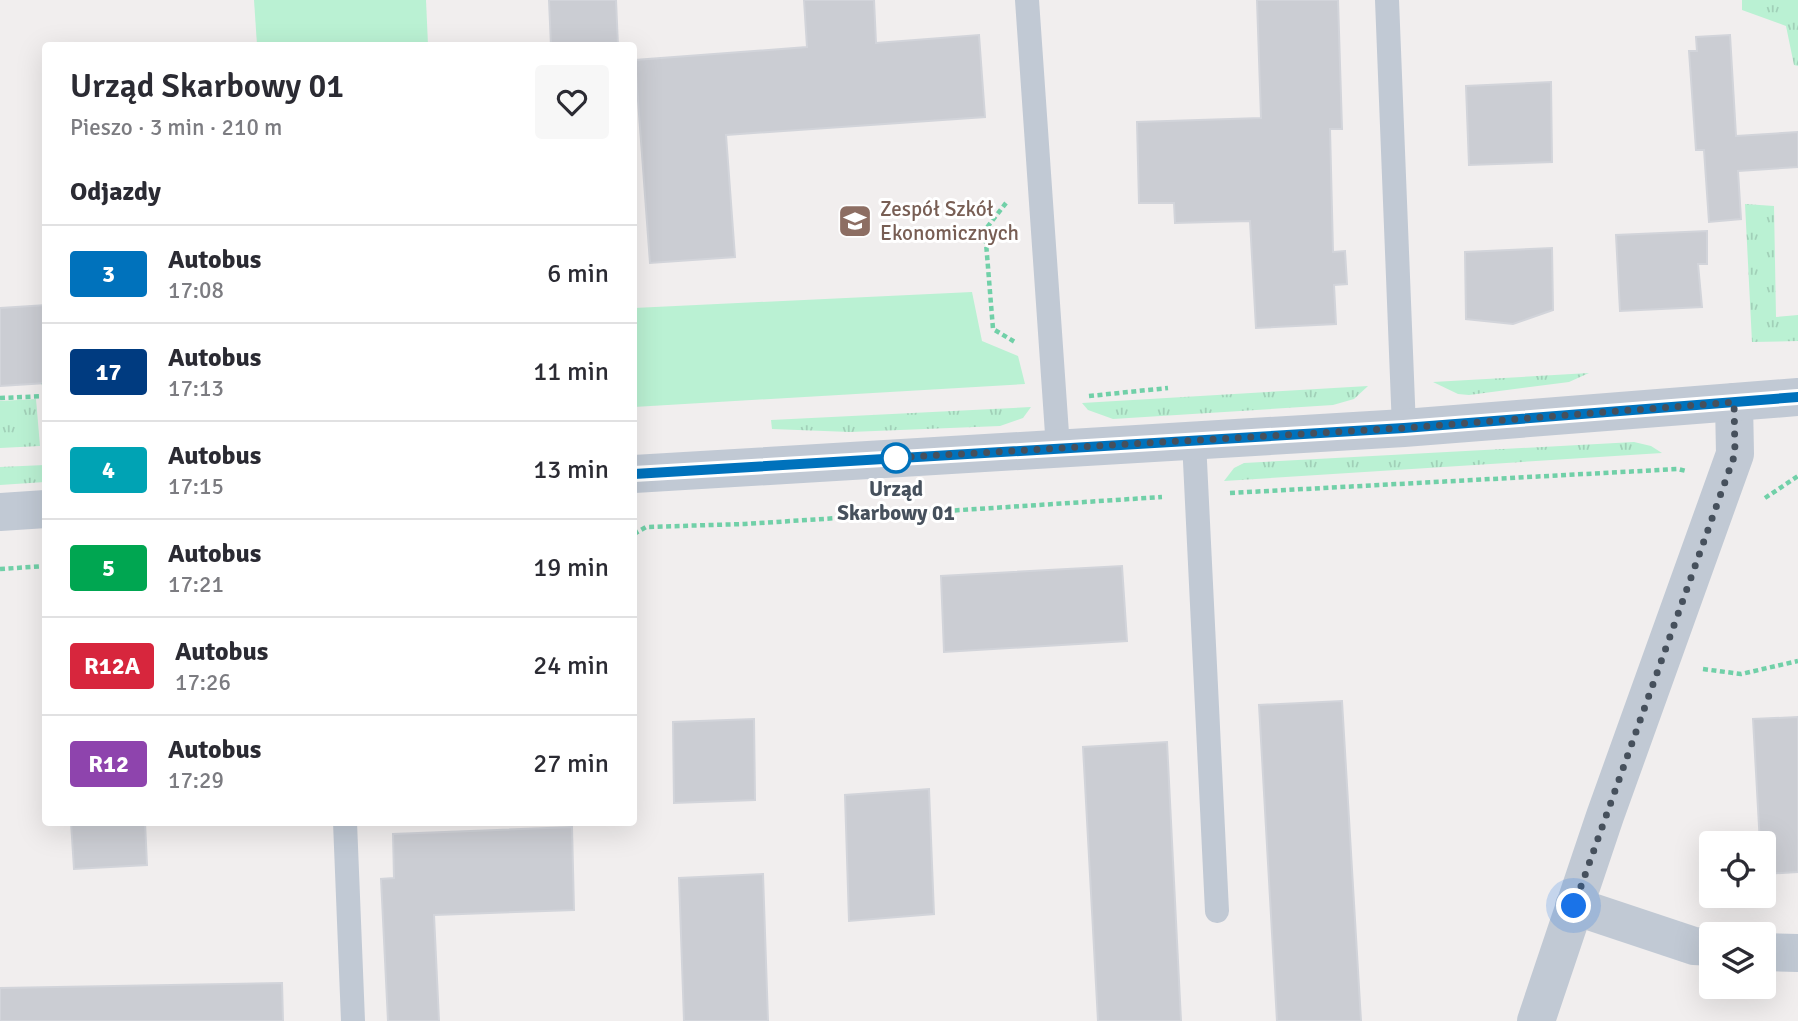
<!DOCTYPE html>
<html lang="pl">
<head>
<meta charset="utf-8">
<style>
  body { margin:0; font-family:Signika,sans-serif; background:#f7f7f7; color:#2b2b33; height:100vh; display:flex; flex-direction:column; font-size:26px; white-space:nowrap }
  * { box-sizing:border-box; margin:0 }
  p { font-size:23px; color:#7c7c81 }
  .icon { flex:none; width:38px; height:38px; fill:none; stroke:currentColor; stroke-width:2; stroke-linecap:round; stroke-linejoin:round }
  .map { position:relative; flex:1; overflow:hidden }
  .panel { position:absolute; left:42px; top:42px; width:595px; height:784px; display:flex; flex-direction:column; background:#fff; border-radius:7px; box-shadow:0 7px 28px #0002 }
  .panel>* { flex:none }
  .badge { padding:0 14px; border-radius:5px; font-size:24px; line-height:46px }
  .fabs { position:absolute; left:1699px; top:831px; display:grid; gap:14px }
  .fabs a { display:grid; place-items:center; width:77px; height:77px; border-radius:7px; background:#fff; box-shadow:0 7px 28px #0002; font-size:35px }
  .you { position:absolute; width:35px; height:35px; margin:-18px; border:5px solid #fff; border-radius:50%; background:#1a73e8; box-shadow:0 0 0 10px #1a73e833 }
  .map>.badge { position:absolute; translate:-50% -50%; box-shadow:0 0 0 4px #fff }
  h2 { padding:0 28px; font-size:26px; line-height:63px }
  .round { display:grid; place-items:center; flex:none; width:74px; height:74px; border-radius:7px; background:#f7f7f7 }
  .head { display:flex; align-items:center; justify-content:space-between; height:119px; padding:0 28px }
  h1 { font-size:33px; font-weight:600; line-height:52px }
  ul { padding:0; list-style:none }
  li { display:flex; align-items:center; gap:21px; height:98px; padding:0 28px; border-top:2px solid #e1e1e2 }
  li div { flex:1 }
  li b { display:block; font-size:26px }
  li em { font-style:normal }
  li .badge { min-width:77px; font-weight:700; text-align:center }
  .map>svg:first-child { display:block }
  .grass { fill:url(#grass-tufts) }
  .park { fill:#baf1d3 }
  .building { fill:#cbcdd3; stroke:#d2d4da; stroke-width:2 }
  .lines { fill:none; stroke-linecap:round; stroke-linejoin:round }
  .path { stroke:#71d0a8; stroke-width:4.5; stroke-dasharray:5 3.5; stroke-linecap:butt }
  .service { stroke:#c1c9d4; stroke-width:24 }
  .minor { stroke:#c1c9d4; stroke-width:38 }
  .tertiary { stroke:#c1c9d4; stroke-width:38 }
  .line-casing { stroke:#fff; stroke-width:16 }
  .line { stroke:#0072bc; stroke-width:10 }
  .walk { stroke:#46505c; stroke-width:7; stroke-dasharray:0 12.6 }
  .stop-dot { fill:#fff; stroke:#0072bc; stroke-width:3.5 }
  .labels { text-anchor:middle; stroke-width:6; stroke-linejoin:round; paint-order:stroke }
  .education-label { font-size:21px; fill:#785e54; stroke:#fff; text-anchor:start }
  .stop-label { font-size:21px; font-weight:bold; fill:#46505c; stroke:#fff }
</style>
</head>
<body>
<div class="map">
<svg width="1798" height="1021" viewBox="0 0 1798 1021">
  <defs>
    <pattern id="grass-tufts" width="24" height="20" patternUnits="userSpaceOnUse" patternTransform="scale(1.75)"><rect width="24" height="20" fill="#baf1d3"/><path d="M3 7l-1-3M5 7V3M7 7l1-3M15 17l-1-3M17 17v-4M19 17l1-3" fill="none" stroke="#a1d0b8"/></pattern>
  </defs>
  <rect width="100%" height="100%" fill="#f1eeee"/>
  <!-- grass -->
  <g class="grass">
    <path d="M1742 0H1798V66L1794 65 1786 26 1742 10Z"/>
    <path d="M1745 204 1774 206 1776 317 1798 315V341L1752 342Z"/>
    <path d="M1589 373 1569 382 1469 395 1458 394 1433 382Z"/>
    <path d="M1368 386 1354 399 1333 405 1113 419 1088 410 1082 403Z"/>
    <path d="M36 399 40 446 0 448V401Z"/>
    <path d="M1031 407 1023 418 1000 426 850 432 772 429 771 420Z"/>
    <path d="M1634 442 1651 446 1662 453 1224 481 1234 468 1244 463Z"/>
    <path d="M45 465V482L0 485V467Z"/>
  </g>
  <!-- park -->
  <g class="park">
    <path d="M254 0H426L428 45H257Z"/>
    <path d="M972 292 982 341 1018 356 1025 384 634 407V308Z"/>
  </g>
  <!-- building -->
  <g class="building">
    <path d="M549 0H616L618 46H551Z"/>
    <path d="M804 0H874L876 43 979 35 985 117 726 135 735 257 650 263 635 60 807 47Z"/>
    <path d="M1257 0H1338L1342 129H1330L1333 252 1345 251 1347 284 1334 285 1336 324 1256 328 1250 221 1175 223 1174 203H1139L1137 122 1261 118Z"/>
    <path d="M1730 35 1736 136 1798 132V167L1738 171 1741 219 1709 222 1704 150H1696L1689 51H1697L1696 37Z"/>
    <path d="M1551 82 1552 162 1469 165 1466 86Z"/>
    <path d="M1707 231V264H1698L1702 307 1620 311 1616 235Z"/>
    <path d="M1552 248 1553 310 1513 324 1466 319 1465 252Z"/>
    <path d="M46 305V383L0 386V308Z"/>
    <path d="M1122 566 1127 641 944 652 941 576Z"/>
    <path d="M1342 701 1361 1021H1277L1259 705Z"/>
    <path d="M1798 717V872L1764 874V844H1760L1753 719Z"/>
    <path d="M754 719 755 800 674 803 673 722Z"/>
    <path d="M1167 742 1181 1021H1098L1083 747Z"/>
    <path d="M929 789 934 914 849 921 845 795Z"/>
    <path d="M71 822H145L147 865 74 869Z"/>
    <path d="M572 827 574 910 434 915 439 1021H388L381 879 394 878 393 834Z"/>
    <path d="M763 874 768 1021H684L679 878Z"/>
    <path d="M282 983 283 1021H0V988Z"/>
  </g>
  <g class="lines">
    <!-- path -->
    <g class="path">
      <path d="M1006 203 985 230 993 329 1015 342"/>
      <path d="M44 383 46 405"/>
      <path d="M1089 396 1168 388"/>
      <path d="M0 398 46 396"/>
      <path d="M1230 493 1678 469 1686 471"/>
      <path d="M1765 498 1798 476"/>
      <path d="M634 534 646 527 745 524 1162 497"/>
      <path d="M0 569 46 566"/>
      <path d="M1703 669 1741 674 1798 661"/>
    </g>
    <!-- service -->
    <g class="service">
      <path d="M1027 0 1058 448"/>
      <path d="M1387 0 1404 428"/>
      <path d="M1194 441 1217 911"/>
      <path d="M345 822 353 1021"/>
    </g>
    <!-- minor -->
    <g class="minor">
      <path d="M1574 906 1694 946 1712 947"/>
      <path d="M1764 952 1798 953"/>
      <path d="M1536 1021 1605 816 1735 454 1734 402"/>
    </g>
    <!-- tertiary -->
    <g class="tertiary">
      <path d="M634 474 1404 428 1798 397"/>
      <path d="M0 512 46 509"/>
    </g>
  </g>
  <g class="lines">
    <!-- line casing -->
    <g class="line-casing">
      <path id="line" d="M634 474 1404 428 1798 397"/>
    </g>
    <!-- line -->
    <use href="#line" class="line"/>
    <!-- walk -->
    <path class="walk" d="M896 458H891L1404 428 1734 402 1735 454 1574 906"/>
  </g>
  <!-- icons -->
  <defs>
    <g id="school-square" transform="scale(1.75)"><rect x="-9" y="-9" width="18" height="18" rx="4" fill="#8d6e63" stroke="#fff"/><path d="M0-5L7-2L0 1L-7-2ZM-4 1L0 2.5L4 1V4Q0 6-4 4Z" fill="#fff"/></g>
  </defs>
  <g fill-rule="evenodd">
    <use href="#school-square" x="855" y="221"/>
  </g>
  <!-- markers -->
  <circle class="stop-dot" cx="896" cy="458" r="14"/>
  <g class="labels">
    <!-- education labels -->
    <g class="education-label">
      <text x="880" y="216">Zespół Szkół<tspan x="880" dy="24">Ekonomicznych</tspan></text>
    </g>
    <!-- stop labels -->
    <g class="stop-label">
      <text x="896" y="496">Urząd<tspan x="896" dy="24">Skarbowy 01</tspan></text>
    </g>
  </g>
</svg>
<div class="fabs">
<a><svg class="icon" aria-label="locate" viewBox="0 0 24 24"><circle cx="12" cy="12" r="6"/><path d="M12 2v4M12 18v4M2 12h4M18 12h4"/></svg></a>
<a><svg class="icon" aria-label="layers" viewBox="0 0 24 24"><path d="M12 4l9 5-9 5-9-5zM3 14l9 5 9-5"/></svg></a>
</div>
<div class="you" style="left:1574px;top:906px"></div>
<section class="panel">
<div class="head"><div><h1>Urząd Skarbowy 01</h1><p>Pieszo · 3 min · 210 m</p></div><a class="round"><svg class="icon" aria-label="heart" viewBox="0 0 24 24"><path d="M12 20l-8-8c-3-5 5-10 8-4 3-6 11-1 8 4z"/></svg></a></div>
<h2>Odjazdy</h2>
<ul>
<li><span class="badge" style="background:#0072bc;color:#fff">3</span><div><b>Autobus</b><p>17:08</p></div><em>6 min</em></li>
<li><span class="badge" style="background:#003b80;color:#fff">17</span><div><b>Autobus</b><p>17:13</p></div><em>11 min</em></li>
<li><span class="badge" style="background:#00a3b4;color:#fff">4</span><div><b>Autobus</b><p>17:15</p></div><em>13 min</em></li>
<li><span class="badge" style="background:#00a651;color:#fff">5</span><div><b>Autobus</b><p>17:21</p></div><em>19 min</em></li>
<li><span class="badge" style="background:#d7263d;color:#fff">R12A</span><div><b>Autobus</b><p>17:26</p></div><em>24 min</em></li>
<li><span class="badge" style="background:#8e44ad;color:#fff">R12</span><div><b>Autobus</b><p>17:29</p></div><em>27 min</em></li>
</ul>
</section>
</div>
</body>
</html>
